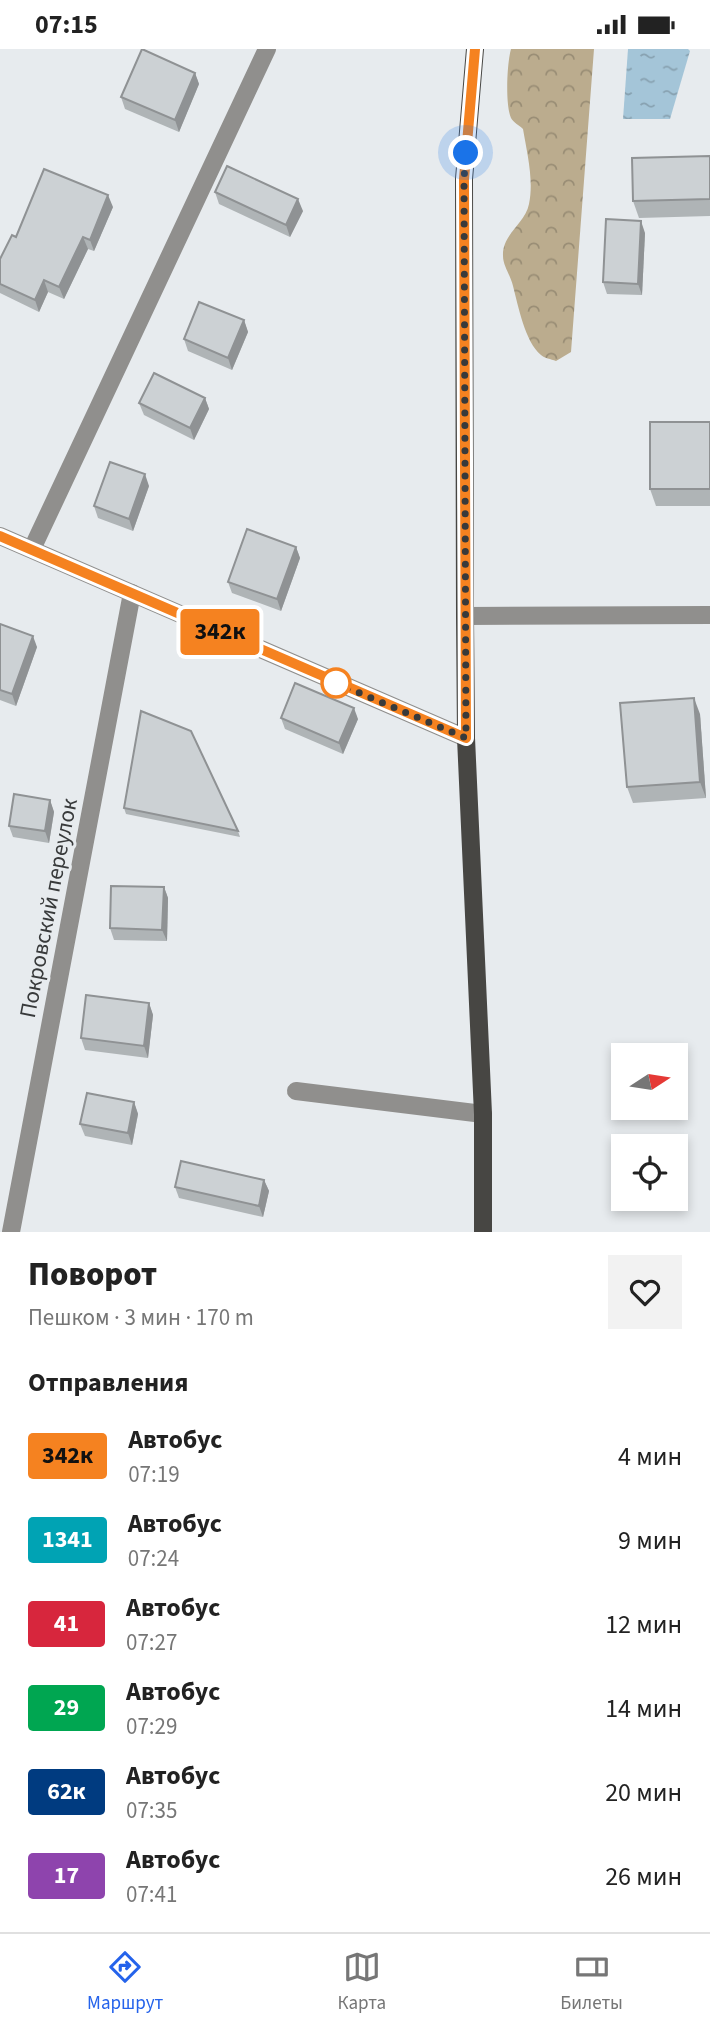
<!DOCTYPE html>
<html lang="ru">
<head>
<meta charset="utf-8">
<style>
  body { margin:0; font-family:"Source Sans 3",sans-serif; background:#f2f2f2; color:#222; height:100vh; display:flex; flex-direction:column; font-size:26px; white-space:nowrap }
  * { box-sizing:border-box; margin:0 }
  p { font-size:23px; color:#767676 }
  .icon { flex:none; width:38px; height:38px; fill:none; stroke:currentColor; stroke-width:2; stroke-linecap:round; stroke-linejoin:round }
  .map { position:relative; height:1183px; overflow:hidden }
  .details { display:flex; flex-direction:column; background:#fff; flex:1 }
  .details>* { flex:none }
  .badge { padding:0 14px; border-radius:5px; font-size:24px; line-height:46px }
  .needle { width:46px; rotate:78deg }
  .buttons { position:absolute; left:611px; top:994px; display:grid; gap:14px }
  .buttons a { display:grid; place-items:center; width:77px; height:77px; border-radius:0px; background:#fff; box-shadow:0 4px 10px #0003; font-size:35px }
  .you { position:absolute; width:35px; height:35px; margin:-18px; border:5px solid #fff; border-radius:50%; background:#1a73e8; box-shadow:0 0 0 10px #1a73e833 }
  .map>.badge { position:absolute; translate:-50% -50%; box-shadow:0 0 0 4px #fff }
  h2 { padding:0 28px; font-size:26px; line-height:63px }
  .round { display:grid; place-items:center; flex:none; width:74px; height:74px; border-radius:0px; background:#f2f2f2 }
  .headline { display:flex; align-items:center; justify-content:space-between; height:119px; padding:0 28px }
  h1 { font-size:33px; font-weight:800; line-height:52px }
  ul { padding:0; list-style:none }
  li { display:flex; align-items:center; gap:21px; height:84px; padding:0 28px }
  li div { flex:1 }
  li b { display:block; font-size:26px }
  li em { font-style:normal }
  li .badge { min-width:77px; font-weight:700; text-align:center }
  .status { display:flex; justify-content:space-between; align-items:center; height:49px; padding:0 35px; background:#fff; direction:ltr }
  .status svg { height:19px; fill:currentColor }
  .dock { display:flex; justify-content:space-around; align-items:center; height:98px; border-top:2px solid #e0e0e0; background:#fff; font-size:19px; color:#767676 }
  .dock a { display:grid; justify-items:center; gap:4px }
  .dock .current { color:#2563eb }
  .map>svg:first-child { display:block }
  .forest { fill:url(#forest-crowns) }
  .water { fill:url(#water-ripples) }
  .lines { fill:none; stroke-linecap:round; stroke-linejoin:round }
  .minor { stroke:#908f8d; stroke-width:18 }
  .major { stroke:#474643; stroke-width:18 }
  .wall { fill:#afb4b6 }
  .shaded-wall { fill:#8f9294 }
  .building { fill:#ccd1d4; stroke:#8f9294; stroke-width:2 }
  .line-casing { stroke:#fff; stroke-width:16 }
  .line { stroke:#f58220; stroke-width:10 }
  .walk { stroke:#383a3b; stroke-width:7; stroke-dasharray:0 12.6 }
  .stop-dot { fill:#fff; stroke:#f58220; stroke-width:3.5 }
  .labels { text-anchor:middle; stroke-width:6; stroke-linejoin:round; paint-order:stroke }
  .street-label { font-size:23px; fill:#383a3b; stroke:#e7ebee }
</style>
</head>
<body>
<div class="status"><b>07:15</b><svg viewBox="0 0 49 12"><path d="M0 12V9h3v3zM5 12V6h3v6zM10 12V3h3v9zM15 12V0h3v12zM26 1h20v11H26zM47 4h2v5h-2z"/></svg></div>
<div class="map">
<svg width="710" height="1183" viewBox="0 0 710 1183">
  <defs>
    <pattern id="forest-crowns" width="20" height="18" patternUnits="userSpaceOnUse" patternTransform="scale(1.75)"><rect width="20" height="18" fill="#bbac8e"/><path d="M2 6a3 3 0 1 1 6 0M12 15a3 3 0 1 1 6 0" fill="none" stroke="#998d75"/></pattern>
    <pattern id="water-ripples" width="26" height="14" patternUnits="userSpaceOnUse" patternTransform="scale(1.75)"><rect width="26" height="14" fill="#a4c5d8"/><path d="M2 4q2-2 4 0t4 0M15 11q2-2 4 0t4 0" fill="none" stroke="#87a1b0"/></pattern>
  </defs>
  <rect width="100%" height="100%" fill="#e7ebee"/>
  <!-- forest -->
  <path class="forest" d="M511 0H594L571 303 556 312C551 310 544 309 541 306 525 293 518 256 513 237 511 227 503 217 503 207 502 185 525 175 529 155 534 131 527 104 523 80 520 77 513 73 511 69 505 55 507 14 511 0Z"/>
  <!-- water -->
  <path class="water" d="M628 0H688L690 2 670 70H623Z"/>
  <g class="lines">
    <!-- minor -->
    <g class="minor">
      <path d="M0 487 466 689"/>
      <path d="M32 500 267 0"/>
      <path d="M465 567 710 566"/>
      <path d="M296 1042 483 1065"/>
      <path d="M11 1183 132 544"/>
    </g>
    <!-- major -->
    <path class="major" d="M475 0 464 130 465 567 466 689 483 1065V1183"/>
  </g>
  <!-- wall -->
  <g class="wall">
    <path d="M195 24 199 35 179 83 125 60 121 48Z"/>
    <path d="M710 107V167L639 169 633 152Z"/>
    <path d="M215 143 303 162 290 188 219 155Z"/>
    <path d="M113 158 94 202 88 200 64 250 48 243 39 263 0 244V210L16 188Z"/>
    <path d="M645 184 642 246 607 245 603 233Z"/>
    <path d="M244 271 248 283 232 321 188 302 184 290Z"/>
    <path d="M205 349 209 360 194 391 144 366 139 354Z"/>
    <path d="M710 373V457H656L650 440Z"/>
    <path d="M149 437 133 482 98 469 94 457Z"/>
    <path d="M296 498 300 509 281 562 232 544 228 533Z"/>
    <path d="M0 575 37 598 16 657 0 651Z"/>
    <path d="M700 665 706 749 633 754 627 738Z"/>
    <path d="M281 669 358 670 343 705 285 680Z"/>
    <path d="M50 751 54 763 49 794 13 788 9 777Z"/>
    <path d="M124 759 238 782 240 788 126 765Z"/>
    <path d="M164 838 168 849 167 892 114 891 110 879Z"/>
    <path d="M149 954 153 966 148 1009 85 1001 81 989Z"/>
    <path d="M134 1053 138 1065 132 1096 85 1087 80 1075Z"/>
    <path d="M264 1131 269 1142 263 1168 179 1149 175 1138Z"/>
  </g>
  <!-- shaded-wall -->
  <g class="shaded-wall">
    <path d="M195 24 199 35 179 83 175 71Z"/>
    <path d="M108 146 113 158 94 202 90 191Z"/>
    <path d="M298 150 303 162 290 188 286 176Z"/>
    <path d="M641 172 645 184 642 246 638 235Z"/>
    <path d="M83 188 88 200 64 250 59 238Z"/>
    <path d="M44 231 48 243 39 263 35 251Z"/>
    <path d="M244 271 248 283 232 321 228 309Z"/>
    <path d="M205 349 209 360 194 391 190 379Z"/>
    <path d="M145 425 149 437 133 482 129 470Z"/>
    <path d="M296 498 300 509 281 562 277 550Z"/>
    <path d="M33 587 37 598 16 657 12 645Z"/>
    <path d="M694 649 700 665 706 749 700 733Z"/>
    <path d="M354 659 358 670 343 705 339 694Z"/>
    <path d="M50 751 54 763 49 794 45 782Z"/>
    <path d="M164 838 168 849 167 892 162 881Z"/>
    <path d="M149 954 153 966 148 1009 144 997Z"/>
    <path d="M134 1053 138 1065 132 1096 128 1084Z"/>
    <path d="M264 1131 269 1142 263 1168 259 1157Z"/>
  </g>
  <!-- building -->
  <g class="building">
    <path d="M142 0 195 24 175 71 121 48Z"/>
    <path d="M710 107V150L633 152 632 109Z"/>
    <path d="M227 117 298 150 286 176 215 143Z"/>
    <path d="M44 120 108 146 90 191 83 188 59 238 44 231 35 251 0 235V210L12 186 16 188Z"/>
    <path d="M606 170 641 172 638 235 603 233Z"/>
    <path d="M199 253 244 271 228 309 184 290Z"/>
    <path d="M154 324 205 349 190 379 139 354Z"/>
    <rect x="650" y="373" width="60" height="67"/>
    <path d="M110 413 145 425 129 470 94 457Z"/>
    <path d="M247 480 296 498 277 550 228 533Z"/>
    <path d="M0 575 33 587 12 645 0 641Z"/>
    <path d="M295 634 354 659 339 694 281 669Z"/>
    <path d="M694 649 700 733 627 738 620 654Z"/>
    <path d="M141 662 191 682 238 782 124 759Z"/>
    <path d="M14 745 50 751 45 782 9 777Z"/>
    <path d="M111 837 164 838 162 881 110 879Z"/>
    <path d="M86 946 149 954 144 997 81 989Z"/>
    <path d="M87 1044 134 1053 128 1084 80 1075Z"/>
    <path d="M181 1112 264 1131 259 1157 175 1138Z"/>
  </g>
  <g class="lines">
    <!-- line casing -->
    <g class="line-casing">
      <path id="line" d="M0 487 466 689 464 130 475 0"/>
    </g>
    <!-- line -->
    <use href="#line" class="line"/>
    <!-- walk -->
    <path class="walk" d="M336 634 466 689 464 130 466 104"/>
  </g>
  <!-- markers -->
  <circle class="stop-dot" cx="336" cy="634" r="14"/>
  <g class="labels">
    <!-- street labels -->
    <g class="street-label">
      <text transform="translate(48 859) rotate(-79)" y="8">Покровский переулок</text>
    </g>
  </g>
</svg>
<div class="buttons">
<a><svg class="needle" viewBox="-14 -14 28 28"><path d="M0-13l5 13h-10z" fill="#e53935"/><path d="M0 13l5-13h-10z" fill="#767676"/></svg></a>
<a><svg class="icon" aria-label="locate" viewBox="0 0 24 24"><circle cx="12" cy="12" r="6"/><path d="M12 2v4M12 18v4M2 12h4M18 12h4"/></svg></a>
</div>
<div class="you" style="left:466px;top:104px"></div>
<b class="badge" style="left:220px;top:583px;background:#f58220;color:#111">342к</b>
</div>
<section class="details">
<div class="headline"><div><h1>Поворот</h1><p>Пешком · 3 мин · 170 m</p></div><a class="round"><svg class="icon" aria-label="heart" viewBox="0 0 24 24"><path d="M12 20l-8-8c-3-5 5-10 8-4 3-6 11-1 8 4z"/></svg></a></div>
<h2>Отправления</h2>
<ul>
<li><span class="badge" style="background:#f58220;color:#111">342к</span><div><b>Автобус</b><p>07:19</p></div><em>4 мин</em></li>
<li><span class="badge" style="background:#00a3b4;color:#fff">1341</span><div><b>Автобус</b><p>07:24</p></div><em>9 мин</em></li>
<li><span class="badge" style="background:#d7263d;color:#fff">41</span><div><b>Автобус</b><p>07:27</p></div><em>12 мин</em></li>
<li><span class="badge" style="background:#00a651;color:#fff">29</span><div><b>Автобус</b><p>07:29</p></div><em>14 мин</em></li>
<li><span class="badge" style="background:#003b80;color:#fff">62к</span><div><b>Автобус</b><p>07:35</p></div><em>20 мин</em></li>
<li><span class="badge" style="background:#8e44ad;color:#fff">17</span><div><b>Автобус</b><p>07:41</p></div><em>26 мин</em></li>
</ul>
</section>
<nav class="dock">
<a class="current"><svg class="icon" aria-label="directions" viewBox="0 0 24 24"><path d="M12 3l9 9-9 9-9-9zM9 14v-3h6M13 9l2 2-2 2"/></svg>Маршрут</a>
<a><svg class="icon" aria-label="map" viewBox="0 0 24 24"><path d="M3 6l6-2 6 2 6-2v14l-6 2-6-2-6 2zM9 4v14M15 6v14"/></svg>Карта</a>
<a><svg class="icon" aria-label="tickets" viewBox="0 0 24 24"><path d="M3 7h18v10H3zM15 7v10"/></svg>Билеты</a>
</nav>
</body>
</html>
